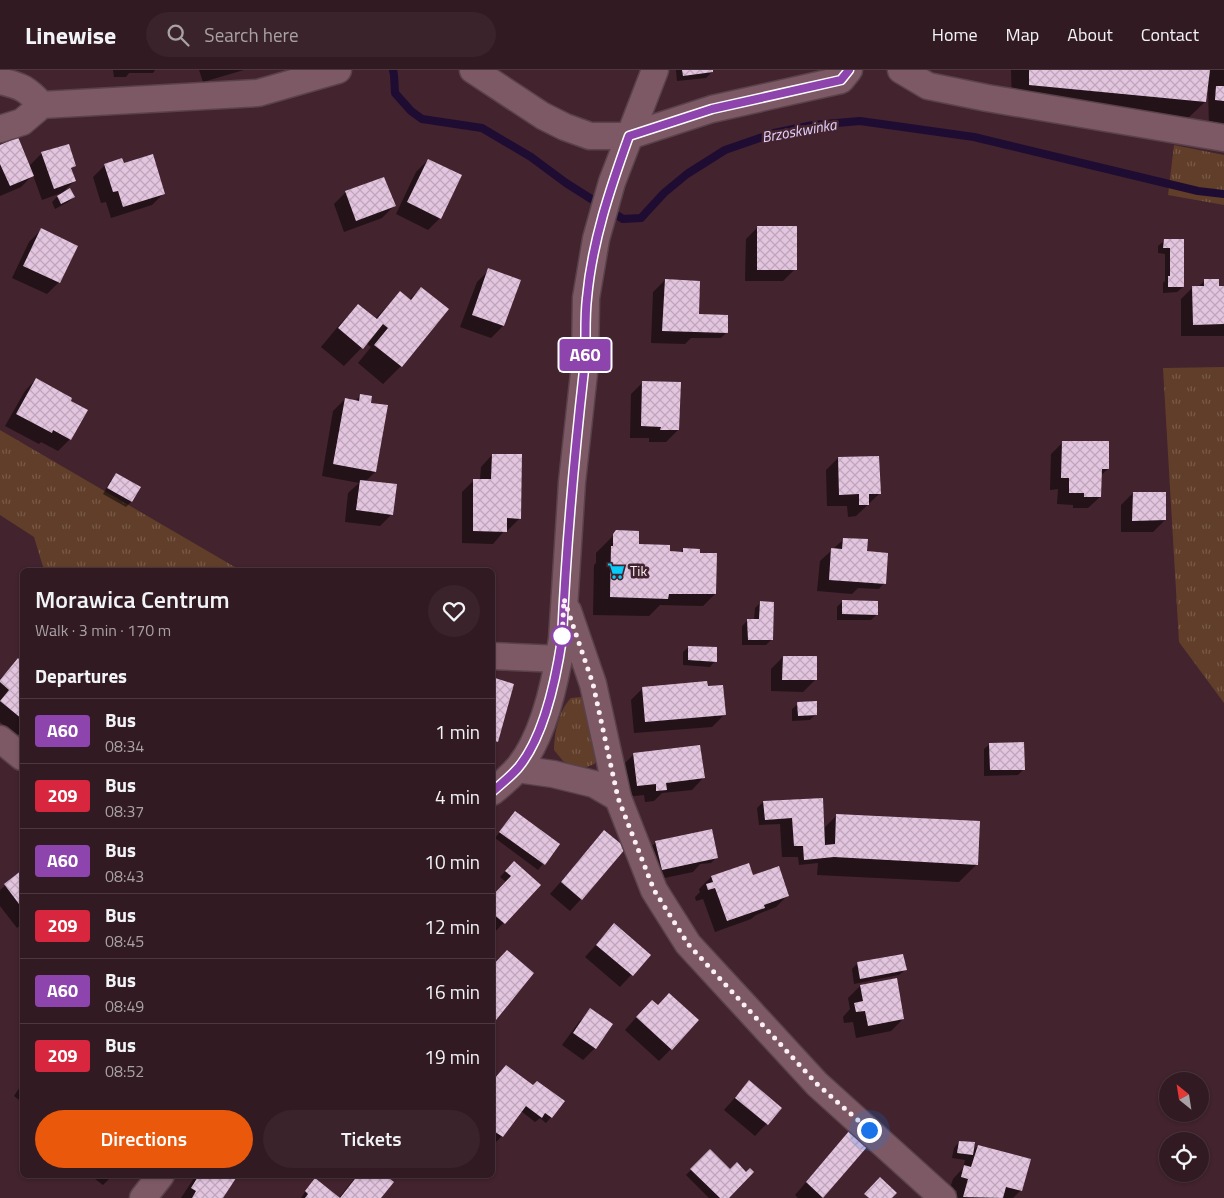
<!DOCTYPE html>
<html lang="en">
<head>
<meta charset="utf-8">
<style>
  body { margin:0; font-family:"Titillium Web",sans-serif; background:#3a232a; color:#f1f3f6; height:100vh; display:flex; flex-direction:column; font-size:19px; white-space:nowrap }
  * { box-sizing:border-box; margin:0 }
  p { font-size:16px; color:#a8a1a5 }
  .icon { flex:none; width:28px; height:28px; fill:none; stroke:currentColor; stroke-width:2; stroke-linecap:round; stroke-linejoin:round }
  .map { position:relative; flex:1; overflow:hidden }
  .sheet { position:absolute; left:20px; top:498px; width:475px; height:610px; display:flex; flex-direction:column; background:#321a22; border-radius:8px; box-shadow:0 1px 4px #0004,0 0 0 1px #4d3840 }
  .sheet>* { flex:none }
  .badge { padding:0 10px; border-radius:4px; font-size:18px; line-height:32px }
  .needle { width:32px; rotate:330deg }
  .buttons { position:absolute; left:1159px; top:1002px; display:grid; gap:10px }
  .buttons a { display:grid; place-items:center; width:50px; height:50px; border-radius:50%; background:#321a22; box-shadow:0 1px 4px #0004,0 0 0 1px #4d3840; font-size:25px }
  .you { position:absolute; width:25px; height:25px; margin:-12px; border:4px solid #fff; border-radius:50%; background:#1a73e8; box-shadow:0 0 0 8px #1a73e833 }
  .map>.badge { position:absolute; translate:-50% -50%; box-shadow:0 0 0 2px #fff }
  h2 { padding:0 15px; font-size:19px; line-height:45px }
  .round { display:grid; place-items:center; flex:none; width:52px; height:52px; border-radius:26px; background:#3a232a }
  .head { display:flex; align-items:center; justify-content:space-between; height:85px; padding:0 15px }
  h1 { font-size:24px; font-weight:600; line-height:38px }
  .primary-button { display:flex; gap:10px; margin-top:auto; padding:10px 15px }
  .primary-button a { flex:1; height:58px; border-radius:30px; background:#ea580c; color:#fff; font-size:20px; font-weight:600; line-height:58px; text-align:center }
  .primary-button a+a { background:#3a232a; color:#f1f3f6 }
  ul { padding:0; list-style:none }
  li { display:flex; align-items:center; gap:15px; height:65px; padding:0 15px; border-top:1px solid #4d3840 }
  li div { flex:1 }
  li b { display:block; font-size:19px }
  li em { font-style:normal }
  li .badge { min-width:55px; font-weight:700; text-align:center }
  header { display:flex; align-items:center; gap:30px; box-sizing:border-box; height:70px; padding:0 25px; background:#321a22; border-bottom:1px solid #4d3840 }
  header strong { font-size:24px }
  nav { display:flex; gap:28px; margin-inline-start:auto; font-size:18px }
  .search { width:350px; height:45px; background:#3a232a; display:flex; align-items:center; gap:12px; box-sizing:border-box; padding:0 18px; border-radius:28px; color:#a8a1a5; font-size:19px }
  .map>svg:first-child { display:block }
  .grass { fill:url(#grass-tufts) }
  .shadow { fill:#0007 }
  .lines { fill:none; stroke-linecap:round; stroke-linejoin:round }
  .stream { stroke:#1f0c33; stroke-width:8 }
  .building { fill:url(#building-cross-hatch) }
  .minor-casing { stroke:#5a424b; stroke-width:29 }
  .minor { stroke:#7d5965; stroke-width:26 }
  .line-casing { stroke:#fff; stroke-width:11 }
  .line { stroke:#8e44ad; stroke-width:8 }
  .walk { stroke:#fdf0f4; stroke-width:5; stroke-dasharray:0 9 }
  .stop-dot { fill:#fff; stroke:#8e44ad; stroke-width:2.5 }
  .labels { text-anchor:middle; stroke-width:5; stroke-linejoin:round; paint-order:stroke }
  .poi-label { font-size:14px; fill:#fdf0f4; stroke:#42232e; text-anchor:start }
  .water-label { font-size:15px; font-style:italic; fill:#e4d2fe; stroke:#42232e }
</style>
</head>
<body>
<header>
<strong>Linewise</strong>
<div class="search"><svg class="icon" aria-label="search" viewBox="0 0 24 24"><circle cx="10" cy="10" r="6"/><path d="M15 15l6 6"/></svg>Search here</div>
<nav><a>Home</a><a>Map</a><a>About</a><a>Contact</a></nav>
</header>
<div class="map">
<svg width="1224" height="1128" viewBox="0 0 1224 1128">
  <defs>
    <pattern id="grass-tufts" width="24" height="20" patternUnits="userSpaceOnUse" patternTransform="scale(1.25)"><rect width="24" height="20" fill="#613e29"/><path d="M3 7l-1-3M5 7V3M7 7l1-3M15 17l-1-3M17 17v-4M19 17l1-3" fill="none" stroke="#795a49"/></pattern>
    <pattern id="building-cross-hatch" width="8" height="8" patternUnits="userSpaceOnUse" patternTransform="scale(1.25)"><rect width="8" height="8" fill="#e4c5e0"/><path d="M0 0l8 8M0 8l8-8" fill="none" stroke="#bea6ba"/></pattern>
  </defs>
  <rect width="100%" height="100%" fill="#42232e"/>
  <!-- grass -->
  <g class="grass">
    <path d="M1174 75 1224 85V135L1168 125Z"/>
    <path d="M1224 297V633L1179 572 1163 298Z"/>
    <path d="M0 360 240 500H44L34 467 0 445Z"/>
    <path d="M581 627 588 633 600 682 594 694 587 697H577L563 691 554 680C554 663 559 640 571 628Z"/>
  </g>
  <!-- shadow -->
  <g class="shadow">
    <path d="M113 0H155L153 3H129L126 7H114Z"/>
    <path d="M199 0H244L203 12Z"/>
    <path d="M676 0H712V2L706 8 677 11Z"/>
    <path d="M1011 0H1224V56H1209L1208 19H1206L1205 32 1187 49 1012 33Z"/>
    <path d="M0 77 29 96 42 83 75 95 70 100 74 111 62 123 74 127 68 132 55 139 52 132 61 123 42 130 33 105 21 117 0 126Z"/>
    <path d="M428 90 440 148 428 160 396 144 416 102Z"/>
    <path d="M105 95H123L164 123 152 135 111 148 106 132 101 133 93 107Z"/>
    <path d="M346 122 394 136 382 148 344 162 334 134Z"/>
    <path d="M758 157 795 199 783 211H745L746 169Z"/>
    <path d="M41 160 76 177 59 212 47 224 12 208 29 172Z"/>
    <path d="M1183 170V217L1177 222 1163 223V213L1165 211V184L1158 183V176L1164 171Z"/>
    <path d="M489 200 519 211 503 256 491 268 460 257 477 212Z"/>
    <path d="M665 210 698 245 726 263 721 268H691L685 274 651 273 653 222Z"/>
    <path d="M1205 210 1218 217H1224V266H1181V229L1193 217H1198Z"/>
    <path d="M421 218 401 296 383 314 358 293 371 277 366 273 344 296 321 277 340 254 358 236 375 249 400 223 409 230Z"/>
    <path d="M36 309 69 331 70 369 58 381 41 372 39 374 5 356 25 321Z"/>
    <path d="M643 312 678 360 666 372H649V368H630L631 324Z"/>
    <path d="M361 325 375 402 365 412 392 444 380 456 345 452 348 423 359 413 322 406 333 341 345 329 355 331Z"/>
    <path d="M1063 372 1108 399 1100 406V427L1088 438H1073V435L1057 434 1058 419 1050 420 1051 384Z"/>
    <path d="M492 385 520 448 508 460H505L493 474 462 473V422L474 410H480L481 397Z"/>
    <path d="M838 388 880 423 856 446 848 447 847 436H827L826 400Z"/>
    <path d="M116 405 139 417 131 432 126 437 103 424 111 410Z"/>
    <path d="M1133 423 1165 450 1153 462H1121V435Z"/>
    <path d="M617 462 638 476 668 484 680 483 684 479 699 484 715 524 703 536 660 535 649 546 593 545 594 495 596 493V483Z"/>
    <path d="M844 469 866 485 884 513 879 519 858 518 852 524 817 521 820 491Z"/>
    <path d="M843 531 877 544 871 550H837V537Z"/>
    <path d="M760 533 772 569 766 575H742V556L748 550H754L755 538Z"/>
    <path d="M689 577 715 591 710 597 683 595V582Z"/>
    <path d="M783 587 815 610 803 622 771 621V599Z"/>
    <path d="M18 590 22 594V660L17 666 0 652V609Z"/>
    <path d="M706 617 724 645 712 657 634 663 631 630 643 618Z"/>
    <path d="M798 634 816 644 810 650 792 651V639Z"/>
    <path d="M990 674 1024 699 1018 705 984 706V679Z"/>
    <path d="M634 684 703 708 692 720 662 723 654 731 645 732 644 725 625 727 622 696Z"/>
    <path d="M791 731 823 759 837 745 977 794 959 812 817 805 818 793 799 795 798 787H782L780 754 759 755 757 738 763 732Z"/>
    <path d="M515 743 558 774 538 800 495 768Z"/>
    <path d="M656 772 717 787 711 793 700 794 693 802 650 811 644 784Z"/>
    <path d="M579 791 581 829 570 841 550 824Z"/>
    <path d="M514 792 524 831 492 865V827L506 812 500 807Z"/>
    <path d="M748 795 752 806 788 825 776 837 756 845 751 849 715 862 703 829 696 831 695 827 700 822 699 819 711 807Z"/>
    <path d="M22 801V854L17 858 0 836V820Z"/>
    <path d="M614 855 649 885 620 917 585 887Z"/>
    <path d="M902 885 905 900 899 905 854 914 852 899 857 894Z"/>
    <path d="M860 916 903 949 891 961 856 968 853 952 844 953 843 947 850 939 848 928Z"/>
    <path d="M591 940 595 978 583 990 562 975 579 952Z"/>
    <path d="M640 943 671 979 659 991 625 960Z"/>
    <path d="M506 996 533 1016 551 1047 546 1053 540 1048 535 1052 521 1041 502 1066 492 1076V1010Z"/>
    <path d="M749 1012 781 1038 755 1066 724 1040Z"/>
    <path d="M22 1014V1032L14 1026Z"/>
    <path d="M849 1063 865 1077 821 1128H798L795 1125Z"/>
    <path d="M959 1072 972 1082 978 1076 1021 1120 1013 1128H955L957 1121 950 1118 953 1109 963 1098 965 1090 952 1088 954 1078Z"/>
    <path d="M710 1081 730 1101 727 1128H709L686 1105Z"/>
    <path d="M90 1105H113L103 1115Z"/>
    <path d="M196 1105H237L221 1128H181Z"/>
    <path d="M357 1105H383L380 1128H339Z"/>
    <path d="M309 1116 338 1128H301Z"/>
  </g>
  <g class="lines">
    <!-- stream -->
    <path class="stream" d="M393 0 394 5 395 23 411 41 422 49 482 58 531 87 566 113 623 149 641 148 664 123 687 104 725 80 774 63 813 55 860 51 974 67 1198 121 1224 124"/>
  </g>
  <!-- building -->
  <g class="building">
    <path d="M682 0H713V2L683 6Z"/>
    <path d="M1029 0H1210L1206 32 1029 15Z"/>
    <path d="M1216 16H1224V31L1215 30Z"/>
    <path d="M18 67 34 106 10 116 0 94V75Z"/>
    <path d="M69 74 76 96 71 98 76 111 54 119 41 82Z"/>
    <path d="M153 84 165 124 123 137 118 121 113 122 104 94 122 88 124 93Z"/>
    <path d="M428 89 462 105 441 149 407 132Z"/>
    <path d="M384 107 396 136 356 151 345 121Z"/>
    <path d="M70 118 75 127 61 134 57 126Z"/>
    <rect x="757" y="156" width="40" height="44"/>
    <path d="M41 158 78 176 60 213 23 196Z"/>
    <path d="M1164 169H1184V217H1168V206H1170V178H1163Z"/>
    <path d="M488 198 521 210 504 256 472 245Z"/>
    <path d="M665 209 700 211 699 244 728 245V263L662 261Z"/>
    <path d="M1204 209H1219V216H1224V254L1193 255 1192 216H1204Z"/>
    <path d="M421 217 449 239 402 297 374 275 388 258 383 254 363 279 338 258 358 234 377 249 400 221 411 230Z"/>
    <path d="M36 308 72 328 71 331 88 340 71 370 53 360 52 363 16 344Z"/>
    <path d="M642 311 681 312 679 360H660L661 357 641 356Z"/>
    <path d="M360 324 372 326 371 333 388 335 376 402 333 394 345 328 359 331Z"/>
    <path d="M1062 371H1109V399H1102L1101 427H1084V423H1069V408H1061Z"/>
    <path d="M492 384H522L521 449 507 448V462L473 461V409H491Z"/>
    <path d="M879 386 881 424H869V435H859V424L839 425 838 387Z"/>
    <path d="M116 403 141 417 132 432 107 418Z"/>
    <path d="M360 410 397 414 393 445 356 440Z"/>
    <path d="M1133 422H1166V450L1132 451Z"/>
    <path d="M616 460 639 461V474L670 475V481L683 482V478L700 479V483H717L716 524H669L668 529 610 527 611 476H613V464Z"/>
    <path d="M843 468 868 469 867 481 888 483 886 514 829 510 831 478 842 479Z"/>
    <path d="M842 530 878 531V545L842 544Z"/>
    <path d="M760 531 774 532 773 570H748L747 549H759Z"/>
    <path d="M688 576 717 577V592L688 590Z"/>
    <path d="M783 586H817V610H782Z"/>
    <path d="M18 588 22 592V649L0 631 9 620 0 612V610Z"/>
    <path d="M492 607 514 614 498 672 492 670Z"/>
    <path d="M707 611 708 616 723 615 726 645 645 652 642 617Z"/>
    <path d="M817 631V645L798 646 797 632Z"/>
    <path d="M1024 672 1025 700H990L989 673Z"/>
    <path d="M700 675 705 708 666 713 667 720 656 721V714L637 716 633 683Z"/>
    <path d="M823 728 825 775 835 774 836 744 980 751 978 795 834 787 804 790 803 776H794L792 748 765 750 763 731Z"/>
    <path d="M515 741 560 774 545 795 499 762Z"/>
    <path d="M712 759 718 788 662 800 655 771Z"/>
    <path d="M604 760 626 778 582 830 561 812Z"/>
    <path d="M514 791 541 815 505 854 492 843V826L511 806 505 801Z"/>
    <path d="M749 793 753 805 779 796 789 826 764 835 765 838 727 851 715 818 708 820 706 814 713 812 711 806Z"/>
    <path d="M22 800V838L4 814Z"/>
    <path d="M614 853 651 885 633 906 596 875Z"/>
    <path d="M507 880 534 903 496 950 492 947V894L493 895Z"/>
    <path d="M903 884 907 900 860 909 857 892Z"/>
    <path d="M897 908 904 949 868 956 865 941 856 942 854 933 863 931 860 915Z"/>
    <path d="M669 923 699 950 672 980 636 947 652 930 658 935Z"/>
    <path d="M590 938 613 954 596 979 573 963Z"/>
    <path d="M506 995 533 1015 537 1011 565 1031 552 1048 545 1043 542 1048 526 1036 503 1067 492 1060V1008L494 1009Z"/>
    <path d="M749 1010 782 1038 768 1055 735 1028Z"/>
    <path d="M849 1061 867 1077 823 1128 806 1112Z"/>
    <path d="M959 1071 975 1072 973 1085 957 1083Z"/>
    <path d="M978 1075 1031 1089 1022 1121 1006 1117 1003 1128 963 1127 968 1109 961 1107 964 1095 971 1097Z"/>
    <path d="M710 1079 730 1099 737 1092 746 1102 750 1098 754 1102 729 1128H720L690 1099Z"/>
    <path d="M199 1105H238L223 1128H192L196 1121 191 1118Z"/>
    <path d="M358 1105H385L394 1112 381 1128H305L308 1124 305 1121 315 1108 340 1128Z"/>
    <path d="M880 1107 897 1123 892 1128H869L864 1124Z"/>
  </g>
  <g class="lines">
    <!-- minor casing -->
    <g class="minor-casing">
      <g id="minor">
        <path d="M473 0 543 46 565 57 590 66H629L712 39 841 10 849 0"/>
        <path d="M901 0 928 16 987 28 1224 68"/>
        <path d="M0 11C22 16 27 19 42 35"/>
        <path d="M0 59 22 52 42 35 258 23 338 0"/>
        <path d="M568 541 593 614 618 728 654 820 688 874 817 1014 943 1128"/>
        <path d="M492 586 559 589"/>
        <path d="M0 669 22 687"/>
        <path d="M517 699 553 704 594 714 618 728"/>
        <path d="M492 722C501 715 510 707 518 698 544 667 556 609 562 569L572 412 585 294 586 228 592 193 596 169 612 112 655 0"/>
        <path d="M143 1128 161 1105"/>
      </g>
    </g>
    <!-- minor -->
    <use href="#minor" class="minor"/>
  </g>
  <g class="lines">
    <!-- line casing -->
    <g class="line-casing">
      <path id="line" d="M492 722C501 714 510 707 518 698 544 667 556 609 562 569 566 479 574 389 584 300 587 276 584 252 587 228 592 172 610 119 629 66L712 39 841 10 849 0"/>
    </g>
    <!-- line -->
    <use href="#line" class="line"/>
    <!-- walk -->
    <path class="walk" d="M562 566V569L564 529 593 614 618 728 654 820 688 874 817 1014 869 1060"/>
  </g>
  <!-- icons -->
  <defs>
    <g id="supermarket-bare" transform="scale(1.35)"><path d="M-6-5.5h2.5l.6 2H6L4.5 2H-2.5L-4.4-4H-6ZM-1.5 3.2a1.3 1.3 0 1 0 .1 0ZM3 3.2a1.3 1.3 0 1 0 .1 0Z" fill="#07cbf9" stroke="#42232e" stroke-width="2.5" paint-order="stroke"/></g>
  </defs>
  <g fill-rule="evenodd">
    <use href="#supermarket-bare" x="616" y="501"/>
  </g>
  <!-- markers -->
  <circle class="stop-dot" cx="562" cy="566" r="10"/>
  <g class="labels">
    <!-- poi labels -->
    <g class="poi-label">
      <text x="630" y="506">Tik</text>
    </g>
    <!-- water labels -->
    <g class="water-label">
      <text transform="translate(799 61) rotate(-10)" y="5">Brzoskwinka</text>
    </g>
  </g>
</svg>
<div class="buttons">
<a><svg class="needle" viewBox="-14 -14 28 28"><path d="M0-13l5 13h-10z" fill="#e53935"/><path d="M0 13l5-13h-10z" fill="#a8a1a5"/></svg></a>
<a><svg class="icon" aria-label="locate" viewBox="0 0 24 24"><circle cx="12" cy="12" r="6"/><path d="M12 2v4M12 18v4M2 12h4M18 12h4"/></svg></a>
</div>
<div class="you" style="left:869px;top:1060px"></div>
<b class="badge" style="left:585px;top:285px;background:#8e44ad;color:#fff">A60</b>
<section class="sheet">
<div class="head"><div><h1>Morawica Centrum</h1><p>Walk · 3 min · 170 m</p></div><a class="round"><svg class="icon" aria-label="heart" viewBox="0 0 24 24"><path d="M12 20l-8-8c-3-5 5-10 8-4 3-6 11-1 8 4z"/></svg></a></div>
<h2>Departures</h2>
<ul>
<li><span class="badge" style="background:#8e44ad;color:#fff">A60</span><div><b>Bus</b><p>08:34</p></div><em>1 min</em></li>
<li><span class="badge" style="background:#d7263d;color:#fff">209</span><div><b>Bus</b><p>08:37</p></div><em>4 min</em></li>
<li><span class="badge" style="background:#8e44ad;color:#fff">A60</span><div><b>Bus</b><p>08:43</p></div><em>10 min</em></li>
<li><span class="badge" style="background:#d7263d;color:#fff">209</span><div><b>Bus</b><p>08:45</p></div><em>12 min</em></li>
<li><span class="badge" style="background:#8e44ad;color:#fff">A60</span><div><b>Bus</b><p>08:49</p></div><em>16 min</em></li>
<li><span class="badge" style="background:#d7263d;color:#fff">209</span><div><b>Bus</b><p>08:52</p></div><em>19 min</em></li>
</ul>
<div class="primary-button"><a>Directions</a><a>Tickets</a></div>
</section>
</div>
</body>
</html>
